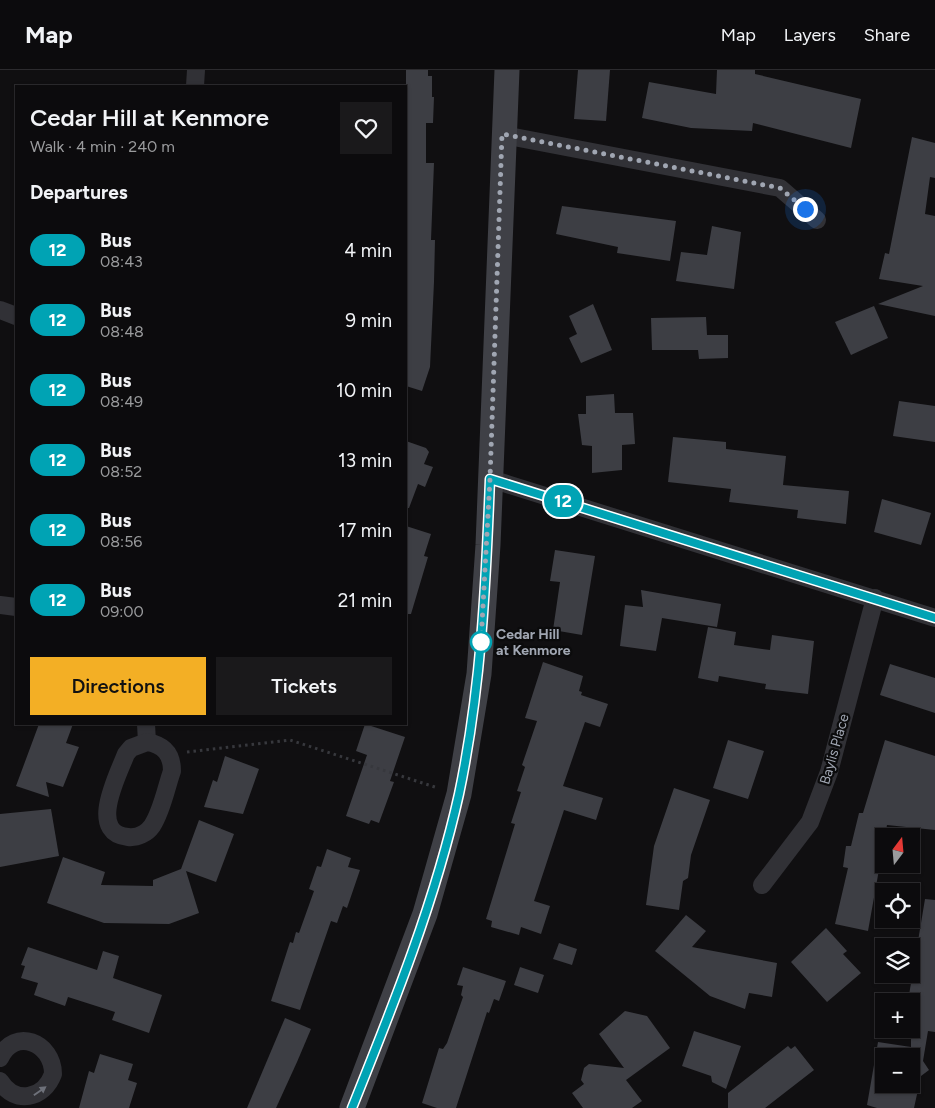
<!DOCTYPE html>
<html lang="en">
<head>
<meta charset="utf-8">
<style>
  body { margin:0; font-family:Figtree,sans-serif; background:#1a191b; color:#f1f3f6; height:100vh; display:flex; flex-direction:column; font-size:19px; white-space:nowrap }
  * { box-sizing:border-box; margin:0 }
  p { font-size:16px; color:#9a9b9d }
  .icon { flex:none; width:28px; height:28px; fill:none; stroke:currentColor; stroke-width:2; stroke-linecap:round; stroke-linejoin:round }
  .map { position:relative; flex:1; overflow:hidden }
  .side { position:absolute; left:15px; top:15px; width:392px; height:640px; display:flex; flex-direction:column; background:#0c0b0d; border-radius:0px; box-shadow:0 1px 4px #0004,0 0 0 1px #2c2b2e }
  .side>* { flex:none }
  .badge { padding:0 10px; border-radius:16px; font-size:18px; line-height:32px }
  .needle { width:32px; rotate:16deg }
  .controls { position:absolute; left:875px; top:758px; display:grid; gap:10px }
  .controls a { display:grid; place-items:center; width:45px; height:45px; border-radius:0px; background:#0c0b0d; box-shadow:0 1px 4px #0004,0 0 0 1px #2c2b2e; font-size:25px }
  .you { position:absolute; width:25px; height:25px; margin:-12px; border:4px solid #fff; border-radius:50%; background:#1a73e8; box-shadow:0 0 0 8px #1a73e833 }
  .map>.badge { position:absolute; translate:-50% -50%; box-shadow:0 0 0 2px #fff }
  h2 { padding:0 15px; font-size:19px; line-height:45px }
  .round { display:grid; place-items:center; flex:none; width:52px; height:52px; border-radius:0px; background:#1a191b }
  .headline { display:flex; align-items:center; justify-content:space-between; height:85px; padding:0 15px }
  h1 { font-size:24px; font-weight:600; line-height:38px }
  .cta { display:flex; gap:10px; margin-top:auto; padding:10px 15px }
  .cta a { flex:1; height:58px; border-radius:0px; background:#f3af25; color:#111; font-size:20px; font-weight:600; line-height:58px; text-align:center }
  .cta a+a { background:#1a191b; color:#f1f3f6 }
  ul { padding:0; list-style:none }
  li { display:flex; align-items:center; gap:15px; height:70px; padding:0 15px }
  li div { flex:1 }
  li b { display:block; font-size:19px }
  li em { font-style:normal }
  li .badge { min-width:55px; font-weight:700; text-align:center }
  header { display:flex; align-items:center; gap:30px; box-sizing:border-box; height:70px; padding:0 25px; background:#0c0b0d; border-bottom:1px solid #2c2b2e }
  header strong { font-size:24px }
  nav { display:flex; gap:28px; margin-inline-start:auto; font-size:18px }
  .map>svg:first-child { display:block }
  .building { fill:#3d3e44; fill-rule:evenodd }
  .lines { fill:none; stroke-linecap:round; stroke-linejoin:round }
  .path { stroke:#37383d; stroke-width:3; stroke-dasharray:2.5 4; stroke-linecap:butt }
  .street { stroke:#313136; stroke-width:18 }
  .secondary { stroke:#3f4046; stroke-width:25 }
  .oneway { fill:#6e717a }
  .line-casing { stroke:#fff; stroke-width:11 }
  .line { stroke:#00a3b4; stroke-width:8 }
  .walk { stroke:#a0a6b2; stroke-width:5; stroke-dasharray:0 9 }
  .stop-dot { fill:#fff; stroke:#00a3b4; stroke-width:2.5 }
  .labels { text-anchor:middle; stroke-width:4.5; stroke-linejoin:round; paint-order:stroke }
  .stop-label { font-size:14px; font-weight:bold; fill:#a0a6b2; stroke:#0b0b0c; text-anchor:start }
  .street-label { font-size:14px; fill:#a0a6b2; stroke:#0b0b0c }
</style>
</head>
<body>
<header>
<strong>Map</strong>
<nav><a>Map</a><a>Layers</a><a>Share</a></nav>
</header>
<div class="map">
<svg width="935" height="1038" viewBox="0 0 935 1038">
  <rect width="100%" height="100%" fill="#100f11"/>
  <!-- building -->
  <g class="building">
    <path d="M406 0H428V6H432V27H434L433 53H426V93H434L431 170H435L434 212 430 297 422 321 406 316Z"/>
    <path d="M578 0H610L606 51 574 49Z"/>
    <path d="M717 0H755V4L861 29 851 78 753 53 752 61 691 58 642 48 649 12 716 24Z"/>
    <path d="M912 67 935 73V108L930 107 925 144 935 146V246L878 234 923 216 879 209 885 183 889 184Z"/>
    <path d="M562 136 676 151 670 191 617 183 618 177 556 164Z"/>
    <path d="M712 156 741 162 734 219 676 211 681 182 707 185Z"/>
    <path d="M593 234 612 280 581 293 569 268 577 264 569 246Z"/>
    <path d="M874 236 888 268 851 285 835 252Z"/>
    <path d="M706 247 707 265H728V288L699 289 698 280H652L651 248Z"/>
    <path d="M614 324 615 343H633L635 374 622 375V400L592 403V376L582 375 578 344H586V326Z"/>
    <path d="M899 331 935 336V372L893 366Z"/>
    <path d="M673 367 726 372V379L786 386 783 415 849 421 846 454 797 448 798 440 729 432 731 419 668 412Z"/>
    <path d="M406 371 426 378 429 382 424 394 433 397 425 417 418 414 409 438H406Z"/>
    <path d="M882 429 931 443 921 475 874 462Z"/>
    <path d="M406 456 431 464 424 486 428 487 411 544H406Z"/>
    <path d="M555 480 595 486 582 565 553 560 560 512 550 511Z"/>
    <path d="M641 520 721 534 717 557 662 548 656 581 620 576 625 535 643 537Z"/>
    <path d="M708 557 736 562 734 575 770 580 772 565 814 571 808 624 765 619 766 614 719 606 718 612 698 608Z"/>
    <path d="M543 592 583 606 579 621 582 622 581 625 608 634 600 657 585 652 563 716 603 728 596 750 564 740 534 831 550 836 541 864 521 857 519 865 491 857 492 851 486 849 515 754 511 753 521 722 517 721 525 697 522 695 537 651 525 648Z"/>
    <path d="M890 594 935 608V643L880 625Z"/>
    <path d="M39 654H73L66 673 79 677 63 717 46 712 49 727 16 716Z"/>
    <path d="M365 654 405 667 390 711 394 712 379 753 371 750 369 754 346 746 367 685 356 681Z"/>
    <path d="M728 670 764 681 748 729 713 718Z"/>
    <path d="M885 670 935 686V760L887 755 868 861 835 854 848 798 843 797 846 776H851L859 743H863Z"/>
    <path d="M225 686 259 699 243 744 204 737 213 710 217 712Z"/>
    <path d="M674 718 710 730 691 785 688 808 683 811 679 840 646 835 654 776Z"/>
    <path d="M51 739 59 786 0 797V744Z"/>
    <path d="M199 750 234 764 216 812 186 801 199 843 169 854 104 853 47 833 63 787 105 802 101 815 153 816V810L181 799Z"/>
    <path d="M327 779 351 788 348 797 360 800 347 838 343 836 337 853 331 851 300 940 271 931 290 872 293 873 296 862 299 863 314 821 309 819 317 796 321 797Z"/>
    <path d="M925 829 935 830V962L928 961 923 991 929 1000 921 1006 914 1038H877L867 1035 878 972 911 977V931H908ZM884 986H911V1014H884Z"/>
    <path d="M686 845 706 861 692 877 777 893 772 927 749 923 745 939 710 926 655 881Z"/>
    <path d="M826 858 847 881 843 884 861 903 827 932 791 892Z"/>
    <path d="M559 873 577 879 572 895 553 889Z"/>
    <path d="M28 877 97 900 103 881 119 886 113 908 162 925 149 963 112 950 115 942 68 927 65 936 34 925 38 913 21 908 25 896 21 895Z"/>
    <path d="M463 897 506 911 499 931 494 929 489 943 487 942 456 1038H437L422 1033 439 978 443 979 447 973 463 927 461 925 463 916 457 915Z"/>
    <path d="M520 897 544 905 538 923 514 915Z"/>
    <path d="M625 941 647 946 670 978 626 1010 642 1031 632 1038H583L572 1023 584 1014 581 1010 584 998 589 994 624 998 599 964Z"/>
    <path d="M285 948 311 959 297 992 276 1038H247Z"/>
    <path d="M694 961 741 976 726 1019 712 1012 711 1006 682 996Z"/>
    <path d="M788 976 791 979 795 976 814 1000 765 1038H728V1023Z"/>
    <path d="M100 984 133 994 128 1010 137 1013 129 1038H79L89 1001 94 1003Z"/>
  </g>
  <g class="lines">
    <!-- path -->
    <path class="path" d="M187 682 290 670 438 718"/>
    <!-- street -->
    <g class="street">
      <path d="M195 16 196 0"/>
      <path d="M503 65 780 118 817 150"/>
      <path d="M0 240 16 246"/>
      <path d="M491 409 935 548"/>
      <path d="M0 535 16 537"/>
      <path d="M146 654 147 672"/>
      <path d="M147 672C164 675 172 684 172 701 166 718 162 741 152 756 147 763 138 768 128 767 87 763 118 705 126 684L131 678Z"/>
      <path d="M762 815 810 752 829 702 875 528"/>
      <path d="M0 988C14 957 53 972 53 1004 44 1029 15 1035 0 1011"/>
    </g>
    <!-- secondary -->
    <path class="secondary" d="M352 1038 425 844 459 724 479 604 488 475 507 0"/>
  </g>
  <!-- one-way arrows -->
  <defs><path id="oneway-solid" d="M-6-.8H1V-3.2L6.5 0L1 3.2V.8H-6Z" transform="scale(1.25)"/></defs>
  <use class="oneway" href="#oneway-solid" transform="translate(40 1021) rotate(-35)"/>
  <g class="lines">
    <!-- line casing -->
    <g class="line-casing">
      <path id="line" d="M352 1038C393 936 435 832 459 724 481 620 486 514 490 409L935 548"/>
    </g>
    <!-- line -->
    <use href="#line" class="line"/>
    <!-- walk -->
    <path class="walk" d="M481 572 490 409 502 64 780 118 805 139"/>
  </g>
  <!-- markers -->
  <circle class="stop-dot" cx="481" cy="572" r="10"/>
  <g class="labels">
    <!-- stop labels -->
    <g class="stop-label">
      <text x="496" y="569">Cedar Hill<tspan x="496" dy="16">at Kenmore</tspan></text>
    </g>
    <!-- street labels -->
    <g class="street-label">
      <text transform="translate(834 679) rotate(-74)" y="5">Baylis Place</text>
    </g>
  </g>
</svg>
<div class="controls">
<a><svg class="needle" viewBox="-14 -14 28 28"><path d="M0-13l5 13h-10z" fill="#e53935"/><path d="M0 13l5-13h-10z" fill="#9a9b9d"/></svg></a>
<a><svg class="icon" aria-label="locate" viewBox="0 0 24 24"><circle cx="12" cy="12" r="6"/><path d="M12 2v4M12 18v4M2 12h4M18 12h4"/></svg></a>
<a><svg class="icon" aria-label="layers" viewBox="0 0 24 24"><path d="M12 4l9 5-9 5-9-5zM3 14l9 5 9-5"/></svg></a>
<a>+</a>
<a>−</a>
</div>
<div class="you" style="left:805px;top:139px"></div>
<b class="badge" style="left:563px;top:431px;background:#00a3b4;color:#fff">12</b>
<section class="side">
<div class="headline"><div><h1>Cedar Hill at Kenmore</h1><p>Walk · 4 min · 240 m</p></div><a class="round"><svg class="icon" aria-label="heart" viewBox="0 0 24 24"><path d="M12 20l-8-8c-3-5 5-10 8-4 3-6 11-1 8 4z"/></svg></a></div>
<h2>Departures</h2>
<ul>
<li><span class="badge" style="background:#00a3b4;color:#fff">12</span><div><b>Bus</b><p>08:43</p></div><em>4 min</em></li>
<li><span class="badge" style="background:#00a3b4;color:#fff">12</span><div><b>Bus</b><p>08:48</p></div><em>9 min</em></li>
<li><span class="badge" style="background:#00a3b4;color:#fff">12</span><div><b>Bus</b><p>08:49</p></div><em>10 min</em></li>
<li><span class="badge" style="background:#00a3b4;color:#fff">12</span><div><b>Bus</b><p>08:52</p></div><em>13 min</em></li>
<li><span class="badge" style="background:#00a3b4;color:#fff">12</span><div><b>Bus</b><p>08:56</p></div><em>17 min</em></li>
<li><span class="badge" style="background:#00a3b4;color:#fff">12</span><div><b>Bus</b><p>09:00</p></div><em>21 min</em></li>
</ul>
<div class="cta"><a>Directions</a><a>Tickets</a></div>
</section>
</div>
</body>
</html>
